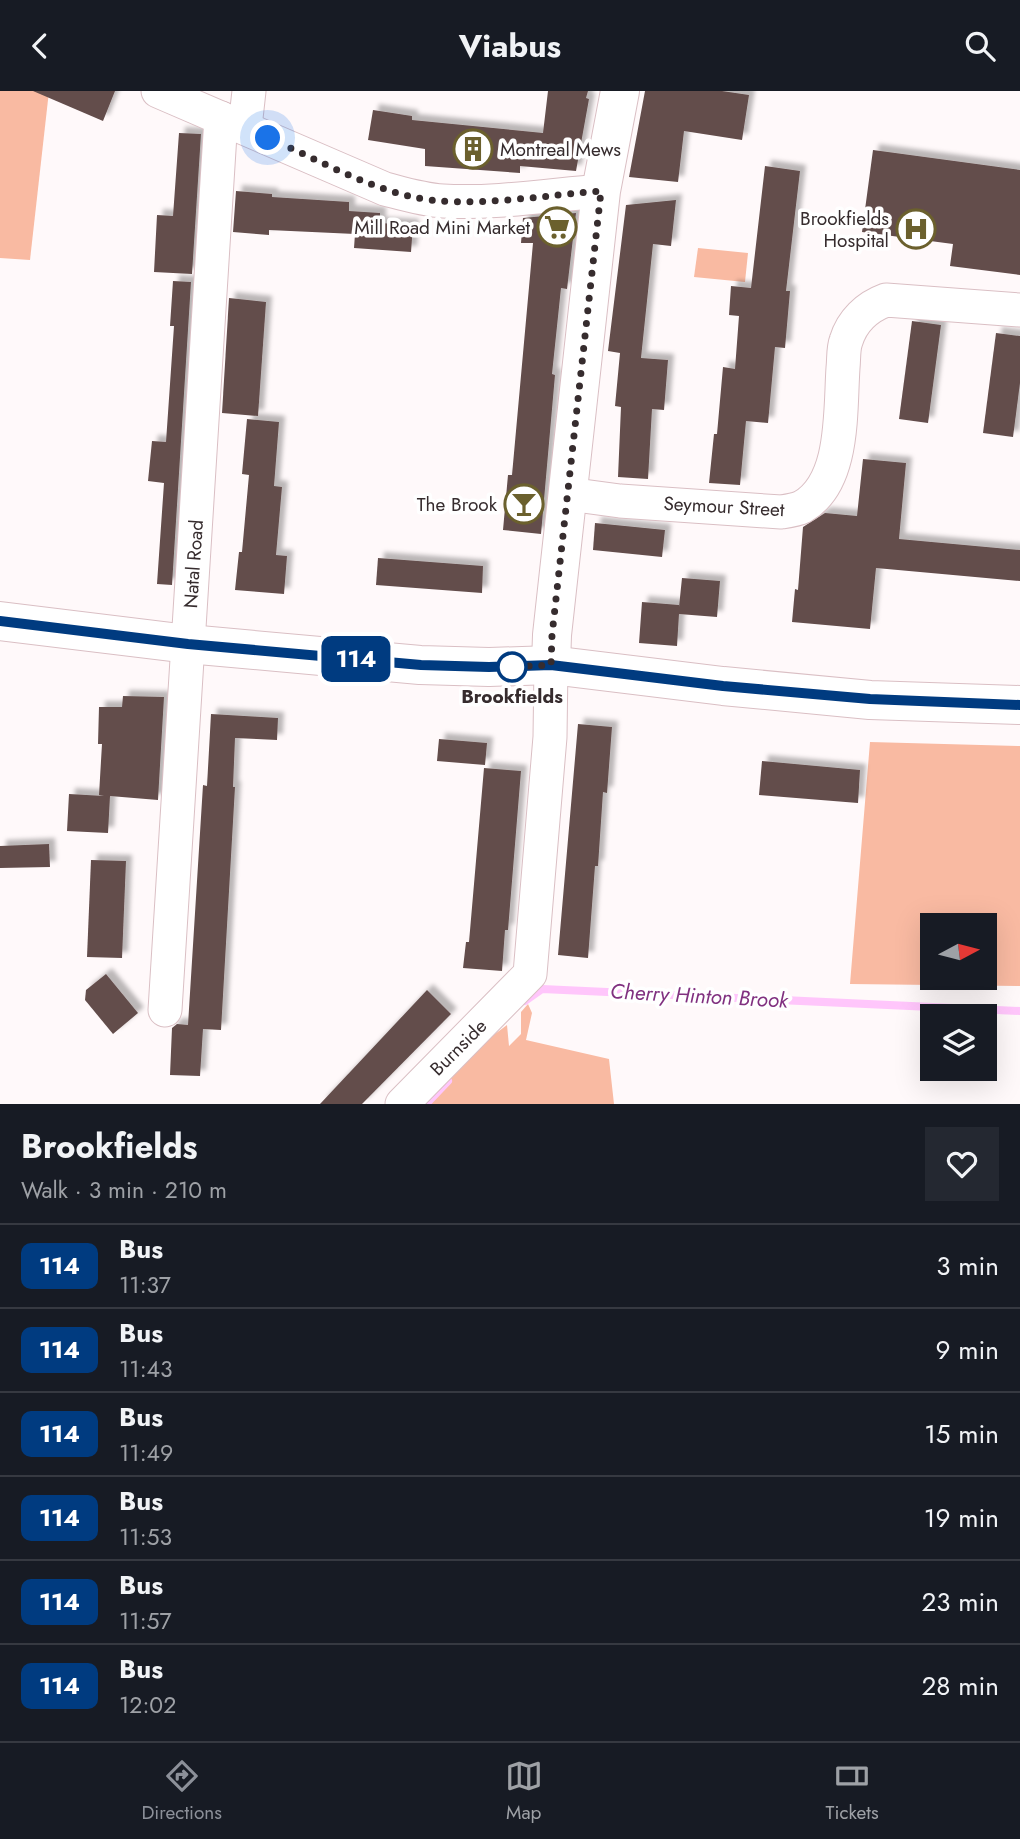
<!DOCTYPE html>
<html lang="en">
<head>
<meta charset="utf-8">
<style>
  body { margin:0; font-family:Jost,sans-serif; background:#242831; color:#f1f3f6; height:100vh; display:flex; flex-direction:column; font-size:26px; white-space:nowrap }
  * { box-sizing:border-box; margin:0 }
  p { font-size:23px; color:#9ea1a6 }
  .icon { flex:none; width:38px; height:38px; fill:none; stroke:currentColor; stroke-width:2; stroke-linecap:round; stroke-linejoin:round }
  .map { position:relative; height:1013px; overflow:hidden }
  .details { display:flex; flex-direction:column; background:#171b24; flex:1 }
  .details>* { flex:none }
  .badge { padding:0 14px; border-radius:10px; font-size:24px; line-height:46px }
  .needle { width:46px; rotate:83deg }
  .tools { position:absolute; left:920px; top:822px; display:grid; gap:14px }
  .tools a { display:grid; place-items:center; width:77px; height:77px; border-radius:0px; background:#171b24; box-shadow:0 7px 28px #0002; font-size:35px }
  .you { position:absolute; width:35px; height:35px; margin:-18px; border:5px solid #fff; border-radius:50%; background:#1a73e8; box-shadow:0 0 0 10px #1a73e833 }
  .map>.badge { position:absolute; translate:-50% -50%; box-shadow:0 0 0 4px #fff }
  .round { display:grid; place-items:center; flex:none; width:74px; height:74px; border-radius:0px; background:#242831 }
  .headline { display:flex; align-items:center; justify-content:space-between; height:119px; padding:0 21px }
  h1 { font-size:33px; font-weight:700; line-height:52px }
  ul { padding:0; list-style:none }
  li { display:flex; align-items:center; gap:21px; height:84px; padding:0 21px; border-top:2px solid #363941 }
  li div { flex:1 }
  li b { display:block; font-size:26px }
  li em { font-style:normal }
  li .badge { min-width:77px; font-weight:700; text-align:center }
  header { display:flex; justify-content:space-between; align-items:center; height:91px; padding:0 21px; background:#171b24; font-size:32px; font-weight:700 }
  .tab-bar { display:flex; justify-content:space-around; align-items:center; height:98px; border-top:2px solid #363941; background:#171b24; font-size:19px; color:#9ea1a6 }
  .tab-bar a { display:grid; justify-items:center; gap:4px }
  .tab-bar .on { color:#8c9099 }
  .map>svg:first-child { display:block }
  .green { fill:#f9baa2; fill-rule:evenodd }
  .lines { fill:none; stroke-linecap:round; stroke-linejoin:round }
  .stream { stroke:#ffc6fb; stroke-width:8 }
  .building { fill:#634d4b; filter:url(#shadow) }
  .minor-casing { stroke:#dabfc4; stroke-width:35 }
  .tertiary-casing { stroke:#dabfc4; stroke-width:40 }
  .primary-casing { stroke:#dabfc4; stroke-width:40 }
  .minor { stroke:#fff; stroke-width:33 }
  .tertiary { stroke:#fff; stroke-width:38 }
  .primary { stroke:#fff; stroke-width:38 }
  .line-casing { stroke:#fff; stroke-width:16 }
  .line { stroke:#003b80; stroke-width:10 }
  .walk { stroke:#362c2e; stroke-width:7; stroke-dasharray:0 12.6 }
  .stop-dot { fill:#fff; stroke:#003b80; stroke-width:3.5 }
  .labels { text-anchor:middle; stroke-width:7; stroke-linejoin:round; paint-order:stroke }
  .poi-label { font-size:19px; fill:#362c2e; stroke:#fff; text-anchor:end }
  .street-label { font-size:19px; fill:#362c2e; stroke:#fff }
  .stop-label { font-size:19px; font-weight:bold; fill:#362c2e; stroke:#fff }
  .water-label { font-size:21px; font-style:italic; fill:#813180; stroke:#fff }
</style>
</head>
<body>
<header><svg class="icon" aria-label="back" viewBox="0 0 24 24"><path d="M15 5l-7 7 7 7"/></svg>Viabus<svg class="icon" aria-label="search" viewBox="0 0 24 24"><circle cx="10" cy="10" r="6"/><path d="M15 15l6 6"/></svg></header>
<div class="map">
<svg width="1020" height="1013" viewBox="0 0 1020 1013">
  <defs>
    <filter id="shadow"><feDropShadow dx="6" dy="-6" stdDeviation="2" flood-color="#0004"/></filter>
  </defs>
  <rect width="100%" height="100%" fill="#fff9fa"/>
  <!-- green -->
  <g class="green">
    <path d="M0 0H49L30 169 0 167Z"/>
    <path d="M698 157 748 162 745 191 694 186Z"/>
    <path d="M870 651 1020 655V895L850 893ZM933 835H985V887H933Z"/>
    <path d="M528 913 532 922 526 949 609 968 614 1013H415L447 979 507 934 509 955 521 943V921Z"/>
  </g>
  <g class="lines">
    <!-- stream -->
    <g class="stream">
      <path d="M525 910 542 898 1020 920"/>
      <path d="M426 1013 448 990"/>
    </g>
  </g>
  <!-- building -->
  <g class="building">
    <path d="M33 0H115L103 30Z"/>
    <path d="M548 0H588L586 7 589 8 576 80 520 75V82L425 75V58L368 49 373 19 412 25V29L543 42Z"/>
    <path d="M645 0H722L749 4 742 49 684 40 678 91 629 86Z"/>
    <path d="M179 42 201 43 192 183 154 181 157 124 173 125Z"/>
    <path d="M873 59 1020 79V184L950 175 953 153 862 141Z"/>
    <path d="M765 75 800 80 786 200H790L785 257 775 256 768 332 746 330 740 394 709 392 714 343H717L723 276 735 278 739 225 729 224 731 195 751 197Z"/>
    <path d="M236 100 272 103V106L349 111V120L380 122V132L413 134 411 161 354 157 355 143 269 139V144L233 141Z"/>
    <path d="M676 109 671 155 653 153 641 267 668 269 664 319 652 318 648 388 618 386 621 316 615 315 620 262 608 260 626 114Z"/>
    <path d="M576 122 567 198 561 197 552 283 555 284 541 443 503 439 508 384H512L533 152H521L523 127Z"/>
    <path d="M173 190 191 191 172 494 157 493 164 392 148 390 152 350 166 351 174 235H170Z"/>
    <path d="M229 207 266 211 258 325 222 322Z"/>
    <path d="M912 230 941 234 928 332 899 328Z"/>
    <path d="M996 242 1020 245V292L1013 346 983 342Z"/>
    <path d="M247 328 279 331 274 395 282 396 276 464 287 465 284 503 235 499 239 461H242L249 384 242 383Z"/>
    <path d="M863 368 906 372 899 448 1020 459V490L876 477 870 538 792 531 795 498 798 499 803 436 825 422 857 425Z"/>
    <path d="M595 432 665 439 662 466 593 459Z"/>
    <path d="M378 467 483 475 482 502 376 494Z"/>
    <path d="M682 487 720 490 717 526 679 523 677 555 639 552 642 511 679 514V516Z"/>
    <path d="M123 605 164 606 158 709 110 705 108 742 67 740 69 703 104 705 99 704 102 653H98L99 616H122Z"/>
    <path d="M211 623 278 627 277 649 235 647 233 696H235L221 939 203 938 200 985 170 984 172 937 177 933 188 934 203 694 207 695Z"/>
    <path d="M578 633 612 636 607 702 603 701 598 775H595L588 867 558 864Z"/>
    <path d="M439 648 487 652 485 674 437 670Z"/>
    <path d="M762 670 860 679 858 712 759 704Z"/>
    <path d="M484 677 521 680 508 839H505L502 880 463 877 466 851H469Z"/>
    <path d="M49 753 50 776 0 777V755Z"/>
    <path d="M91 769 126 770 122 867 87 866Z"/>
    <path d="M106 883 138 922 113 943 85 909 86 899Z"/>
    <path d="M427 899 451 923 362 1013H320Z"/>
  </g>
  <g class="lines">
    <!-- minor casing -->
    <g class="minor-casing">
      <g id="minor">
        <path d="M158 0 385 98C404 103 423 109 443 110 495 113 550 104 601 100"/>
        <path d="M245 36 249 0"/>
        <path d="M568 403 620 410 781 421C788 420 796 419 802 416 845 392 840 320 843 277 844 268 843 258 846 250 852 230 867 216 886 209L1020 219"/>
        <path d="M165 919 221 27"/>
        <path d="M402 1013 530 883 550 646 551 574"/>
      </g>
    </g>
    <!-- tertiary casing -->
    <g class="tertiary-casing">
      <path id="tertiary" d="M551 574 552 544 601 100 620 0"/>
    </g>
    <!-- primary casing -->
    <g class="primary-casing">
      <path id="primary" d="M0 530 188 553 420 574 489 576 551 574 723 595 870 609 1020 614"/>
    </g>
    <!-- minor -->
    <use href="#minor" class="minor"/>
    <!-- tertiary -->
    <use href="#tertiary" class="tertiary"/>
    <!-- primary -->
    <use href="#primary" class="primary"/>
  </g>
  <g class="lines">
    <!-- line casing -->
    <g class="line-casing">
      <path id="line" d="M0 530 188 553 421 574 489 576 551 574 723 595 870 608 1020 614"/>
    </g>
    <!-- line -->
    <use href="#line" class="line"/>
    <!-- walk -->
    <path class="walk" d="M268 47C315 67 363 95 413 106 466 118 546 104 601 100L552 544 551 574 509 576H512"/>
  </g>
  <!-- icons -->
  <defs>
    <g id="building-ring" transform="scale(2.0125)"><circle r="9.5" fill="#fff" stroke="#6b602d" stroke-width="1.5"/><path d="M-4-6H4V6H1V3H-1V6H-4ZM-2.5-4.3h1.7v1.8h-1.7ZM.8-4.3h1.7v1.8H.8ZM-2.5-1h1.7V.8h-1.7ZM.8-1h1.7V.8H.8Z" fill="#6b602d"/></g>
    <g id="supermarket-ring" transform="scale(2.0125)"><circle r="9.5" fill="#fff" stroke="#6b602d" stroke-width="1.5"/><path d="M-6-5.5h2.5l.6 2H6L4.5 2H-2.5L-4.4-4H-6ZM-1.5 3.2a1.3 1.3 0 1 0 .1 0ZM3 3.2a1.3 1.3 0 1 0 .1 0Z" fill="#6b602d"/></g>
    <g id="hospital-ring" transform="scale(2.0125)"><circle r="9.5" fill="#fff" stroke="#6b602d" stroke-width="1.5"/><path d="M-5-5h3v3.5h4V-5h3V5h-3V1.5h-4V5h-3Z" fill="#6b602d"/></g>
    <g id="bar-ring" transform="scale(2.0125)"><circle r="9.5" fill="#fff" stroke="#6b602d" stroke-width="1.5"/><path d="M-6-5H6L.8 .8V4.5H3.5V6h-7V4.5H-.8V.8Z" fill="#6b602d"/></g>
  </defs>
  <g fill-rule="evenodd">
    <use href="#building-ring" x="473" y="58"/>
    <use href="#supermarket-ring" x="557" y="136"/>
    <use href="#hospital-ring" x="916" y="138"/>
    <use href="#bar-ring" x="524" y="413"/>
  </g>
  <!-- markers -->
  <circle class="stop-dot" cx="512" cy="576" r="14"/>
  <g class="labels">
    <!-- poi labels -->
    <g class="poi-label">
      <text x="500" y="65" text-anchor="start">Montreal Mews</text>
      <text x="889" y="134">Brookfields<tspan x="889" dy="22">Hospital</tspan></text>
      <text x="530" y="143">Mill Road Mini Market</text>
      <text x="497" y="420">The Brook</text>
    </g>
    <!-- street labels -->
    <g class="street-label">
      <text transform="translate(724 415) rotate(3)" y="7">Seymour Street</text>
      <text transform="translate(193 473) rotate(-86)" y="7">Natal Road</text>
      <text transform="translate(458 956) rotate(-45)" y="7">Burnside</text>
    </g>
    <!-- stop labels -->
    <g class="stop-label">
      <text x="512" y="612">Brookfields</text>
    </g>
    <!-- water labels -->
    <g class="water-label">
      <text transform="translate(699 905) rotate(3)" y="7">Cherry Hinton Brook</text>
    </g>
  </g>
</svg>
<div class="tools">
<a><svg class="needle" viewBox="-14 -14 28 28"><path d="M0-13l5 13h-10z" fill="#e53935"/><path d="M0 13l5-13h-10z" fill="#9ea1a6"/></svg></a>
<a><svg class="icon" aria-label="layers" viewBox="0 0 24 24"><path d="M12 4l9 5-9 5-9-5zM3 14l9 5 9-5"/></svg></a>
</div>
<div class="you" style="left:268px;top:47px"></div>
<b class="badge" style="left:356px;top:568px;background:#003b80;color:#fff">114</b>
</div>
<section class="details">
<div class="headline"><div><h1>Brookfields</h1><p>Walk · 3 min · 210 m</p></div><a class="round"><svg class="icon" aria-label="heart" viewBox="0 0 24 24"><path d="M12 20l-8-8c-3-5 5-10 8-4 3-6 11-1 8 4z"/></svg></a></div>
<ul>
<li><span class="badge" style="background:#003b80;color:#fff">114</span><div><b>Bus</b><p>11:37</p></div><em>3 min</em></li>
<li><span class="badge" style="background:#003b80;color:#fff">114</span><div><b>Bus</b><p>11:43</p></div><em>9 min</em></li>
<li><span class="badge" style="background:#003b80;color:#fff">114</span><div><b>Bus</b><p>11:49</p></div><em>15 min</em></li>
<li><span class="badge" style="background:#003b80;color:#fff">114</span><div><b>Bus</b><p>11:53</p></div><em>19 min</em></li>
<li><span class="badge" style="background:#003b80;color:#fff">114</span><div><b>Bus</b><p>11:57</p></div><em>23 min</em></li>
<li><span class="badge" style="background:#003b80;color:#fff">114</span><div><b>Bus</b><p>12:02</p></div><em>28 min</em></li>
</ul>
</section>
<nav class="tab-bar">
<a class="on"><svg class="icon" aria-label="directions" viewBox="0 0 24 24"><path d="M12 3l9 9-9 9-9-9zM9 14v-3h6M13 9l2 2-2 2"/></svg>Directions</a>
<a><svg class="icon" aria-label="map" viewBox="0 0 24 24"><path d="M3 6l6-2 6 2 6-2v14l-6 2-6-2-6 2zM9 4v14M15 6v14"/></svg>Map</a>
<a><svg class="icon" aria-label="tickets" viewBox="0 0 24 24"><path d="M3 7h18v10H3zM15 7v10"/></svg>Tickets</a>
</nav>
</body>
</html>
